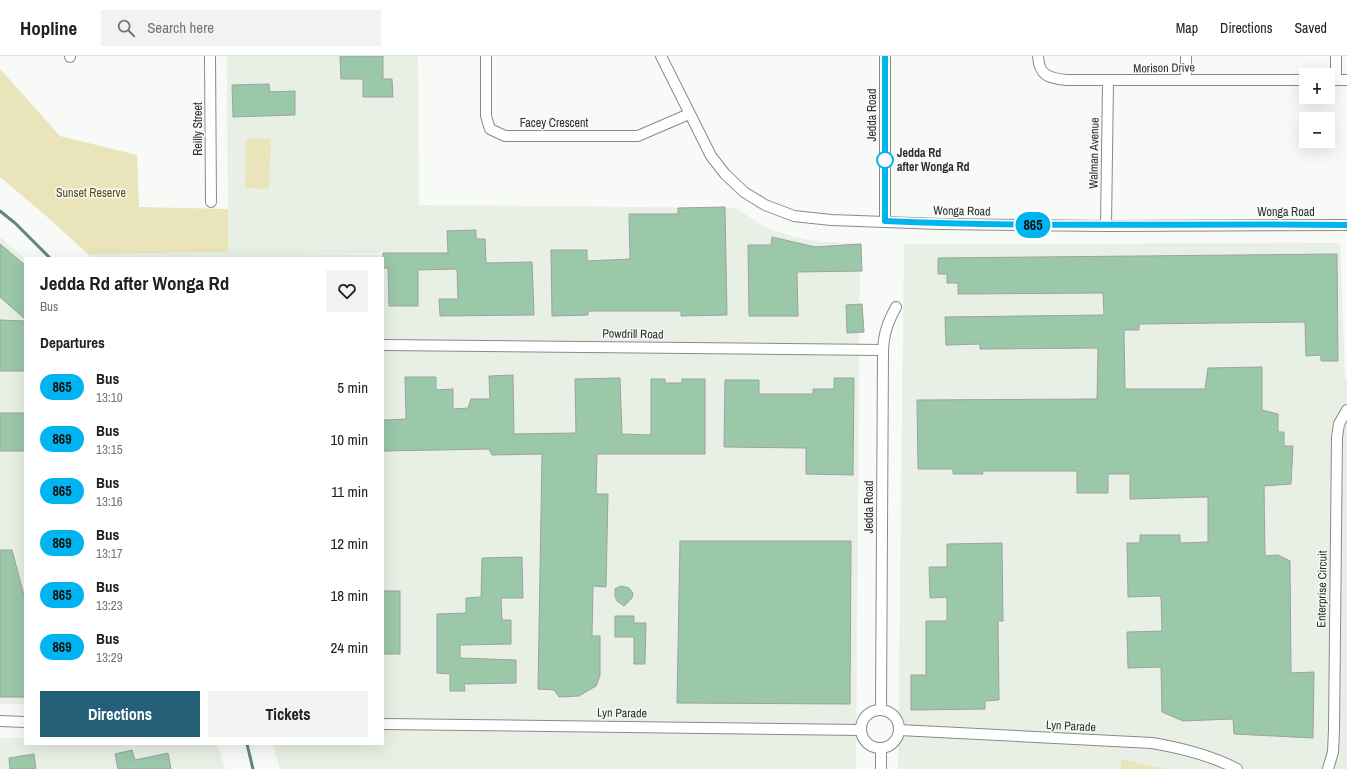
<!DOCTYPE html>
<html lang="en">
<head>
<meta charset="utf-8">
<style>
  body { margin:0; font-family:"Archivo Narrow",sans-serif; background:#f2f2f2; color:#202124; height:100vh; display:flex; flex-direction:column; font-size:15px; white-space:nowrap }
  * { box-sizing:border-box; margin:0 }
  p { font-size:13px; color:#757577 }
  .icon { flex:none; width:22px; height:22px; fill:none; stroke:currentColor; stroke-width:2; stroke-linecap:round; stroke-linejoin:round }
  .map { position:relative; flex:1; overflow:hidden }
  .panel { position:absolute; left:24px; top:201px; width:360px; height:488px; display:flex; flex-direction:column; background:#fff; border-radius:0px; box-shadow:0 4px 16px #0002 }
  .panel>* { flex:none }
  .badge { padding:0 8px; border-radius:13px; font-size:14px; line-height:26px }
  .controls { position:absolute; left:1299px; top:12px; display:grid; gap:8px }
  .controls a { display:grid; place-items:center; width:36px; height:36px; border-radius:0px; background:#fff; box-shadow:0 4px 16px #0002; font-size:20px }
  .map>.badge { position:absolute; translate:-50% -50%; box-shadow:0 0 0 2px #fff }
  h2 { padding:0 16px; font-size:15px; line-height:36px }
  .round { display:grid; place-items:center; flex:none; width:42px; height:42px; border-radius:0px; background:#f2f2f2 }
  .overview { display:flex; align-items:center; justify-content:space-between; height:68px; padding:0 16px }
  h1 { font-size:19px; font-weight:800; line-height:30px }
  .button { display:flex; gap:8px; margin-top:auto; padding:8px 16px }
  .button a { flex:1; height:46px; border-radius:0px; background:#256079; color:#fff; font-size:16px; font-weight:800; line-height:46px; text-align:center }
  .button a+a { background:#f2f2f2; color:#202124 }
  ul { padding:0; list-style:none }
  li { display:flex; align-items:center; gap:12px; height:52px; padding:0 16px }
  li div { flex:1 }
  li b { display:block; font-size:15px }
  li em { font-style:normal }
  li .badge { min-width:44px; font-weight:700; text-align:center }
  header { display:flex; align-items:center; gap:24px; box-sizing:border-box; height:56px; padding:0 20px; background:#fff; border-bottom:1px solid #e0e0e0 }
  header strong { font-size:19px }
  nav { display:flex; gap:22px; margin-inline-start:auto; font-size:14px }
  .search { width:280px; height:36px; background:#f2f2f2; display:flex; align-items:center; gap:10px; box-sizing:border-box; padding:0 14px; border-radius:0px; color:#757577; font-size:15px }
  .map>svg:first-child { display:block }
  .built { fill:#e8f0e5; fill-rule:evenodd }
  .green { fill:#eae4ba }
  .lines { fill:none; stroke-linecap:round; stroke-linejoin:round }
  .stream { stroke:#5f877a; stroke-width:3 }
  .building { fill:#9ac8a9; stroke:#9ea29f }
  .minor-casing { stroke:#898b88; stroke-width:12 }
  .minor { stroke:#fff; stroke-width:10 }
  .line-casing { stroke:#fff; stroke-width:9 }
  .line { stroke:#00b5ef; stroke-width:6 }
  .stop-dot { fill:#fff; stroke:#00b5ef; stroke-width:2 }
  .labels { text-anchor:middle; stroke-width:3; stroke-linejoin:round; paint-order:stroke }
  .street-label { font-size:12px; fill:#2d2f2d; stroke:#f7faf6 }
  .stop-label { font-size:12px; font-weight:bold; fill:#2d2f2d; stroke:#f7faf6; text-anchor:start }
  .park-label { font-size:12px; fill:#544b11; stroke:#f7faf6 }
</style>
</head>
<body>
<header>
<strong>Hopline</strong>
<div class="search"><svg class="icon" aria-label="search" viewBox="0 0 24 24"><circle cx="10" cy="10" r="6"/><path d="M15 15l6 6"/></svg>Search here</div>
<nav><a>Map</a><a>Directions</a><a>Saved</a></nav>
</header>
<div class="map">
<svg width="1347" height="713" viewBox="0 0 1347 713">
  <rect width="100%" height="100%" fill="#f7faf6"/>
  <!-- built -->
  <g class="built">
    <path d="M227 0H418L419 149 735 152 767 172 795 181 820 186 860 187 856 713H280L273 688H383V202H91L88 198 228 196ZM418 192V199L291 197H417Z"/>
    <path d="M0 181 25 202V648H0Z"/>
    <path d="M1340 187 1345 322H1347V713H1167L1121 703V713H898L904 188Z"/>
    <path d="M0 682H25V688H218L225 713H0Z"/>
  </g>
  <!-- green -->
  <g class="green">
    <path d="M0 13 60 80 137 99 139 151 228 153V196L88 198 45 159 0 121Z"/>
    <path d="M246 83H271L269 133 245 132Z"/>
    <path d="M1121 703 1167 713H1121Z"/>
  </g>
  <g class="lines">
    <!-- stream -->
    <g class="stream">
      <path d="M0 155 15 167 50 202"/>
      <path d="M247 688 253 713"/>
    </g>
  </g>
  <!-- building -->
  <g class="building">
    <path d="M340 0H383V23H392L393 41H363V23H341Z"/>
    <path d="M269 28 270 36 295 35V59L233 61 232 29Z"/>
    <path d="M725 151 727 259 681 260V255H588V259L552 260 551 194H587V205L630 203 629 158H678V152Z"/>
    <path d="M476 174V183H485L486 207 532 206 534 259 440 260 439 243H458L457 213 418 214V250H389L388 212H383V197H448L447 175Z"/>
    <path d="M772 181 815 191 861 188 862 215 797 216 798 260H749L748 189H771Z"/>
    <path d="M0 188 25 209V263L0 241Z"/>
    <path d="M1337 198 1338 305H1321V299L1306 300 1305 266 1139 268V274H1124L1125 333H1205L1208 312 1262 311V354L1278 358V376H1284V390H1293L1291 428 1264 430 1265 500 1278 499 1290 505 1291 617 1314 616 1313 682 1234 678 1233 663 1183 665 1162 656 1161 611 1128 612 1127 576 1162 575 1161 540 1128 541 1127 487H1140V479H1180V487L1208 486V441L1130 443V418H1108V437H1077V415H982L983 418H953V413H918L917 344 1097 343 1098 292 980 293V288L946 289 945 261 1104 259 1103 237 958 238V227H947V218H938V202Z"/>
    <path d="M862 248 864 276 847 277 846 249Z"/>
    <path d="M0 264 25 265V315H0Z"/>
    <path d="M513 319 514 378 576 377 575 323 620 322 622 378 651 379V323H665V327H682V323H705V398H597L596 438H608L606 531 593 530 592 580H600V620L596 630 579 640 559 641 554 634 538 633 542 398 492 399 489 393 383 395V364L406 363 405 321H436V334L453 333V353L468 352 471 343H490L489 320Z"/>
    <path d="M834 322H854L853 419 806 418V392L724 391 725 324H759V338H813V333H834Z"/>
    <rect x="0" y="357" width="25" height="38"/>
    <path d="M680 485H851L850 648 677 647Z"/>
    <path d="M1002 487 1003 565H998L999 644 985 645V653L911 654V619H926V565H947V541L930 542 929 511H947V488Z"/>
    <path d="M0 494H12L25 543V641H0Z"/>
    <path d="M522 501 523 542H501L502 564H511V588L460 589V602L516 604V627L464 628 465 635H450V618L437 617V558L466 557V542L481 541 482 502Z"/>
    <path d="M621 530 629 532 633 537 632 542 624 550 617 545 615 540V533Z"/>
    <rect x="383" y="535" width="17" height="63"/>
    <path d="M615 560H634V567H646L645 608H634V581H615Z"/>
    <path d="M132 694 135 704 168 697 171 713H118L115 698Z"/>
    <path d="M34 698 36 713H10L9 702Z"/>
  </g>
  <g class="lines">
    <!-- minor casing -->
    <g class="minor-casing">
      <g id="minor">
        <path d="M210 0 211 146"/>
        <path d="M486 0V60L490 73 505 80H638L689 58"/>
        <path d="M661 0 711 100 725 118 744 136 765 149 794 160 831 164 940 168 1106 170 1347 169"/>
        <path d="M1038 0C1039 20 1049 22 1066 24H1306"/>
        <path d="M1336 0V24"/>
        <path d="M70 1V0"/>
        <path d="M1186 24V0"/>
        <path d="M1328 24H1347"/>
        <path d="M885 165V0"/>
        <path d="M1106 170 1108 25"/>
        <path d="M383 289 883 294"/>
        <path d="M881 653 883 294C884 276 888 266 896 251"/>
        <circle cx="880" cy="673" r="19"/>
        <path d="M0 665 25 666"/>
        <path d="M383 668 860 674"/>
        <path d="M899 674 1152 687C1182 692 1210 699 1237 713"/>
        <path d="M881 713V692"/>
        <path d="M1328 713 1333 696 1334 674 1337 381 1339 368 1347 354"/>
      </g>
    </g>
    <!-- minor -->
    <use href="#minor" class="minor"/>
  </g>
  <g class="lines">
    <!-- line casing -->
    <g class="line-casing">
      <path id="line" d="M885 0V165C1039 172 1193 167 1347 169"/>
    </g>
    <!-- line -->
    <use href="#line" class="line"/>
  </g>
  <!-- markers -->
  <circle class="stop-dot" cx="885" cy="104" r="8"/>
  <g class="labels">
    <!-- street labels -->
    <g class="street-label">
      <text transform="translate(1164 12) rotate(-1)" y="4">Morison Drive</text>
      <text transform="translate(872 59) rotate(-90)" y="4">Jedda Road</text>
      <text x="554" y="71">Facey Crescent</text>
      <text transform="translate(198 73) rotate(-90)" y="4">Reilly Street</text>
      <text transform="translate(1094 97) rotate(-89)" y="4">Walman Avenue</text>
      <text transform="translate(962 155) rotate(1)" y="4">Wonga Road</text>
      <text x="1286" y="160">Wonga Road</text>
      <text transform="translate(633 278) rotate(1)" y="4">Powdrill Road</text>
      <text transform="translate(869 451) rotate(-90)" y="4">Jedda Road</text>
      <text transform="translate(1322 533) rotate(-89)" y="4">Enterprise Circuit</text>
      <text transform="translate(622 657) rotate(1)" y="4">Lyn Parade</text>
      <text transform="translate(1071 670) rotate(3)" y="4">Lyn Parade</text>
    </g>
    <!-- stop labels -->
    <g class="stop-label">
      <text x="897" y="101">Jedda Rd<tspan x="897" dy="14">after Wonga Rd</tspan></text>
    </g>
    <!-- park labels -->
    <g class="park-label">
      <text x="91" y="141">Sunset Reserve</text>
    </g>
  </g>
</svg>
<div class="controls">
<a>+</a>
<a>−</a>
</div>
<b class="badge" style="left:1033px;top:169px;background:#00b5ef;color:#111">865</b>
<section class="panel">
<div class="overview"><div><h1>Jedda Rd after Wonga Rd</h1><p>Bus</p></div><a class="round"><svg class="icon" aria-label="heart" viewBox="0 0 24 24"><path d="M12 20l-8-8c-3-5 5-10 8-4 3-6 11-1 8 4z"/></svg></a></div>
<h2>Departures</h2>
<ul>
<li><span class="badge" style="background:#00b5ef;color:#111">865</span><div><b>Bus</b><p>13:10</p></div><em>5 min</em></li>
<li><span class="badge" style="background:#00b5ef;color:#111">869</span><div><b>Bus</b><p>13:15</p></div><em>10 min</em></li>
<li><span class="badge" style="background:#00b5ef;color:#111">865</span><div><b>Bus</b><p>13:16</p></div><em>11 min</em></li>
<li><span class="badge" style="background:#00b5ef;color:#111">869</span><div><b>Bus</b><p>13:17</p></div><em>12 min</em></li>
<li><span class="badge" style="background:#00b5ef;color:#111">865</span><div><b>Bus</b><p>13:23</p></div><em>18 min</em></li>
<li><span class="badge" style="background:#00b5ef;color:#111">869</span><div><b>Bus</b><p>13:29</p></div><em>24 min</em></li>
</ul>
<div class="button"><a>Directions</a><a>Tickets</a></div>
</section>
</div>
</body>
</html>
